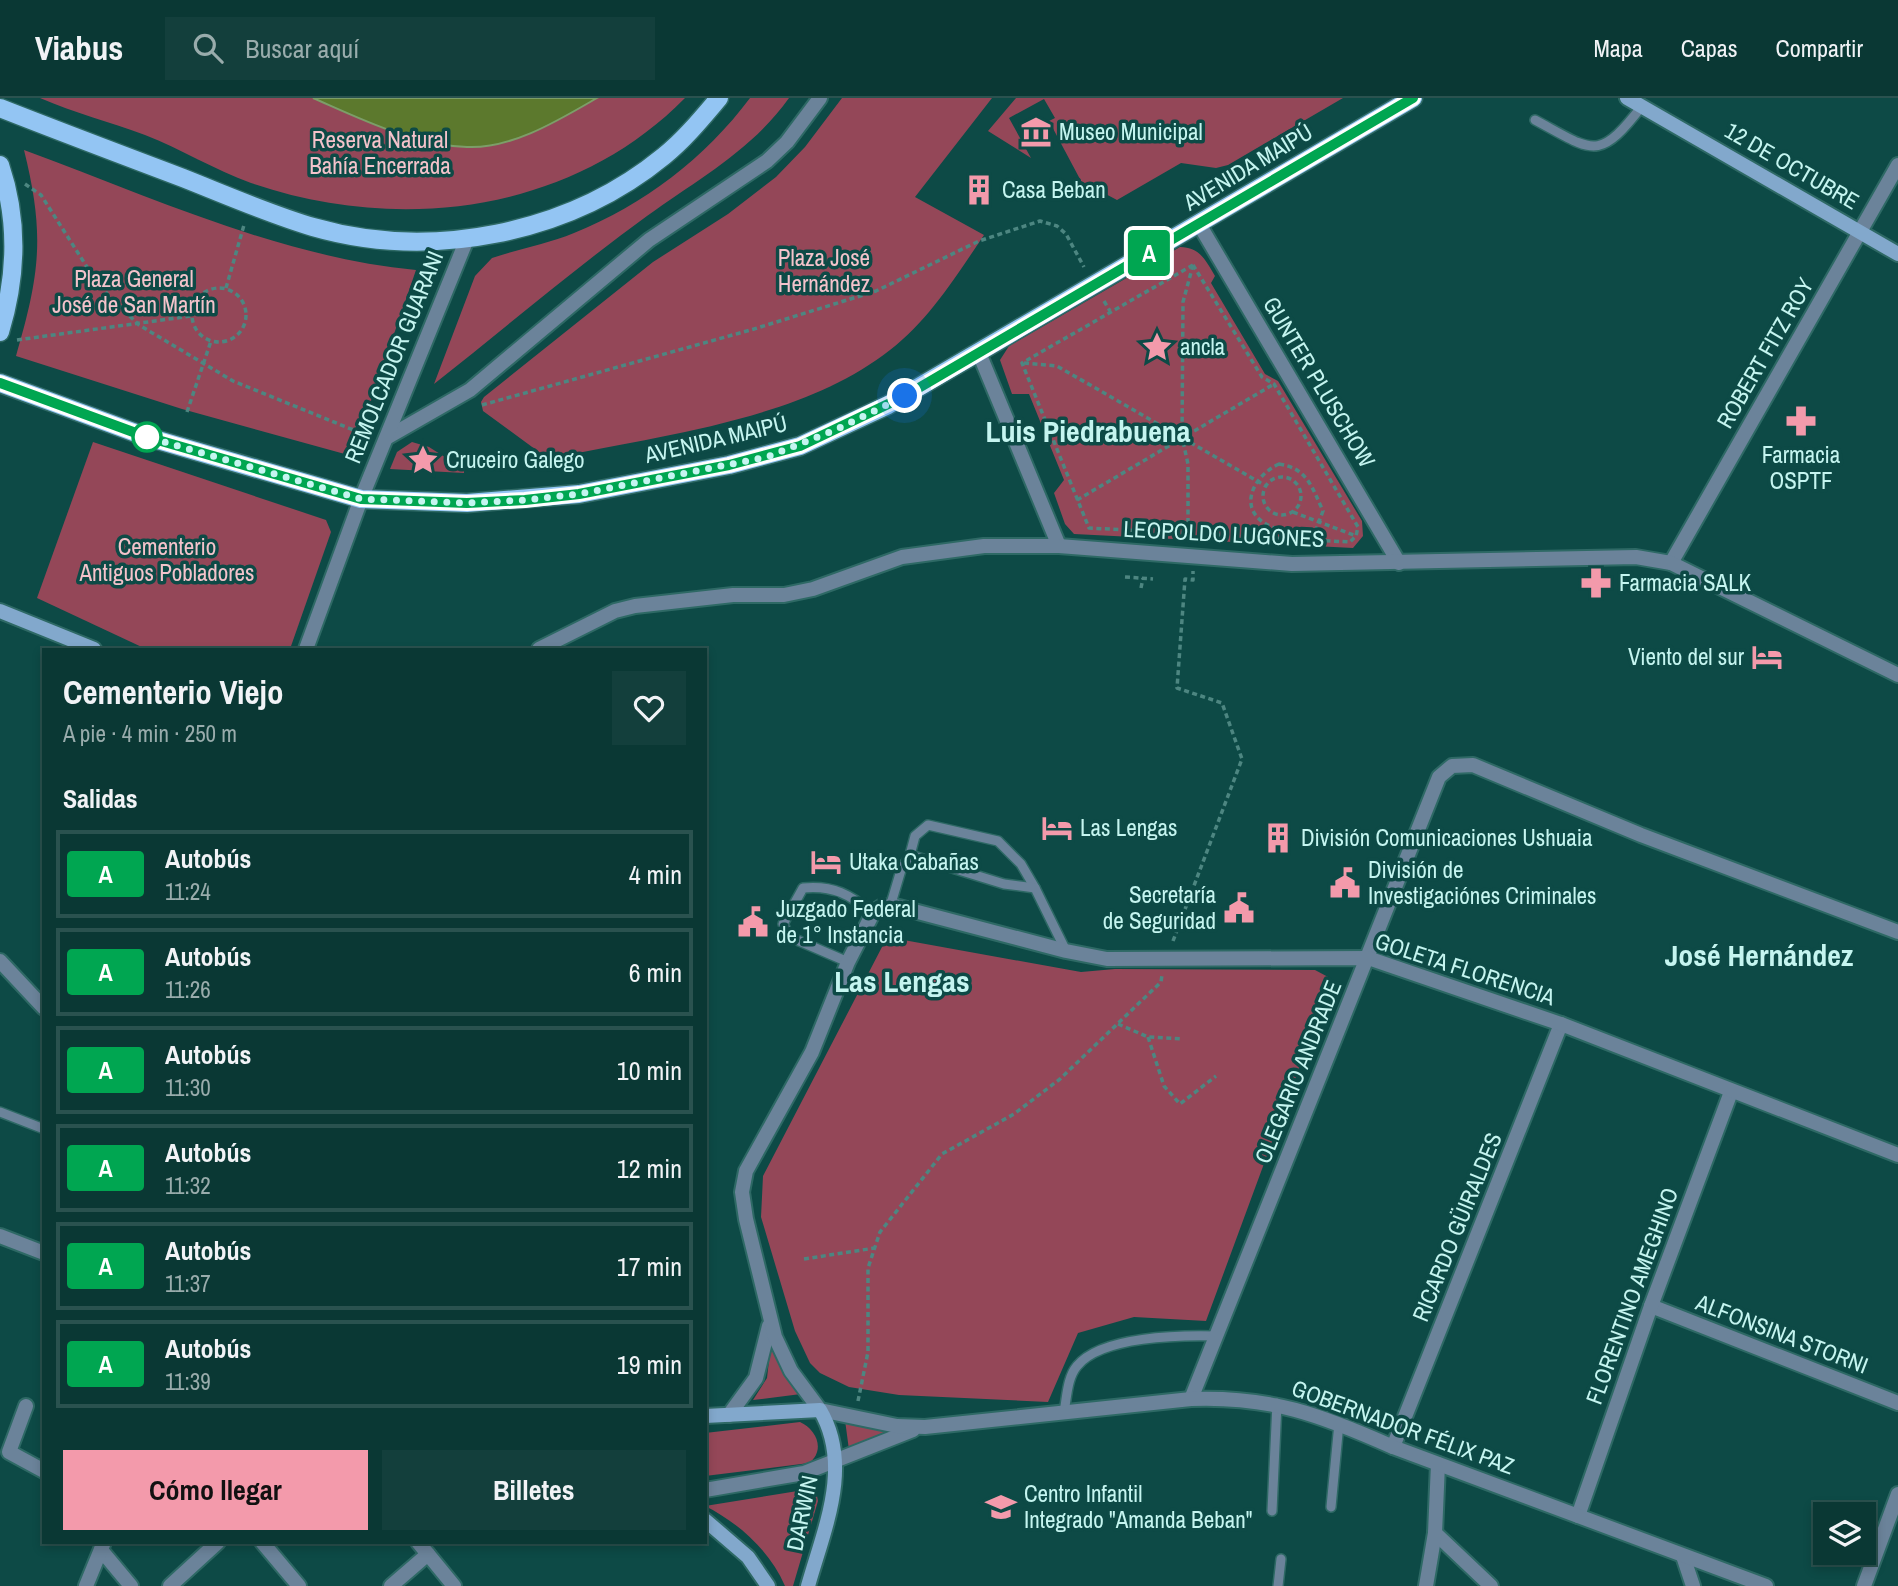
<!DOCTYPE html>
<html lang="es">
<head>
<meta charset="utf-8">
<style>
  body { margin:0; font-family:"Archivo Narrow",sans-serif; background:#133f3c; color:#f1f3f6; height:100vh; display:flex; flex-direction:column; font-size:26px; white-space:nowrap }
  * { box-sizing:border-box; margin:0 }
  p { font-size:23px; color:#99acac }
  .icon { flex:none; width:38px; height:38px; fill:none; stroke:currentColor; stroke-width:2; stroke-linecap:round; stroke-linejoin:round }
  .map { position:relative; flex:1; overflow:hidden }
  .side { position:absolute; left:42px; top:550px; width:665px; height:896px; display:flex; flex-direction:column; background:#0a3834; border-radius:0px; box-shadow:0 4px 10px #0003,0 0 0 2px #2a524f }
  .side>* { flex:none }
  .badge { padding:0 14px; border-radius:5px; font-size:24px; line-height:46px }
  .tools { position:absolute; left:1813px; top:1404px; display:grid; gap:14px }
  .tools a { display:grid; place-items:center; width:63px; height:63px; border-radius:0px; background:#0a3834; box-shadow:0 4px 10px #0003,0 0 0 2px #2a524f; font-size:35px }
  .you { position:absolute; width:35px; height:35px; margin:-18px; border:5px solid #fff; border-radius:50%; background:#1a73e8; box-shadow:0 0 0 10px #1a73e833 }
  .map>.badge { position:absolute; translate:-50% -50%; box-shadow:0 0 0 4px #fff }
  h2 { padding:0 21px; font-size:26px; line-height:63px }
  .round { display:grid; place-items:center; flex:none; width:74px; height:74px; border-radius:0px; background:#133f3c }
  .overview { display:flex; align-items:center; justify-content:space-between; height:119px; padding:0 21px }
  h1 { font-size:33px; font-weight:800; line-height:52px }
  .action { display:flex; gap:14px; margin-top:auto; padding:14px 21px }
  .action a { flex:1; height:80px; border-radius:0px; background:#f39aab; color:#111; font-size:28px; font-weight:800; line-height:80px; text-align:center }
  .action a+a { background:#133f3c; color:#f1f3f6 }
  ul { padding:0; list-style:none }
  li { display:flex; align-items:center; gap:21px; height:88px; margin:0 14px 10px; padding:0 7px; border:4px solid #2a524f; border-radius:0px }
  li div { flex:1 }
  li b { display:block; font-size:26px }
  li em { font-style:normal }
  li .badge { min-width:77px; font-weight:700; text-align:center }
  header { display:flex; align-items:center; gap:42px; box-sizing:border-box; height:98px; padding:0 35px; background:#0a3834; border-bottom:2px solid #2a524f }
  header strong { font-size:33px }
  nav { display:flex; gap:38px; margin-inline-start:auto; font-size:24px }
  .search { width:490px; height:63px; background:#133f3c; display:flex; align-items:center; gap:18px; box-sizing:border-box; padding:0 24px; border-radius:0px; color:#99acac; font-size:26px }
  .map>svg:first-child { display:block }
  .green { fill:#944758 }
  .water { fill:#5c792d; stroke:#7c9e68; stroke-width:2 }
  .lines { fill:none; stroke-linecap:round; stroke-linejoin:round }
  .lane-casing { stroke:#2e6965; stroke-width:12 }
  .street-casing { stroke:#2e6965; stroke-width:18 }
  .secondary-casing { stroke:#2e6965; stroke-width:18 }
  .primary-casing { stroke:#2e6965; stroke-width:21 }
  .path { stroke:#4d8681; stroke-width:3.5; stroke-dasharray:5 3.5; stroke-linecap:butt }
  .lane { stroke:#6b839a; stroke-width:9 }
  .street { stroke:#6b839a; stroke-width:14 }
  .secondary { stroke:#82a8cc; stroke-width:14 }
  .primary { stroke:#93c5f3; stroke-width:18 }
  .line-casing { stroke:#fff; stroke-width:16 }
  .line { stroke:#00a651; stroke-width:10 }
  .walk { stroke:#c5f5f0; stroke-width:7; stroke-dasharray:0 12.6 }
  .stop-dot { fill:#fff; stroke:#00a651; stroke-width:3.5 }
  .labels { text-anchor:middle; stroke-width:7; stroke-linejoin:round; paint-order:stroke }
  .poi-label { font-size:23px; fill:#c5f5f0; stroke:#0d4a46; text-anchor:start }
  .park-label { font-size:23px; fill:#f4c3cb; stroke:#0d4a46 }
  .street-label { font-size:23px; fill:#c5f5f0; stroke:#0d4a46 }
  .district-label { font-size:30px; font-weight:bold; fill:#c5f5f0; stroke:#0d4a46 }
</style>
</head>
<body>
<header>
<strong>Viabus</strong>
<div class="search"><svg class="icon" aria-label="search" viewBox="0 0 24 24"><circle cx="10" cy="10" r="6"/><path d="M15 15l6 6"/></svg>Buscar aquí</div>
<nav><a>Mapa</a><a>Capas</a><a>Compartir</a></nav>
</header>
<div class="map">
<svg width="1898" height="1488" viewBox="0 0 1898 1488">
  <rect width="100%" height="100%" fill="#0d4a46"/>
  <!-- green -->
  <g class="green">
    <path d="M40 0H685C572 115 399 136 251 85 215 72 181 51 145 37 110 24 74 15 40 0Z"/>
    <path d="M750 0H789C752 52 698 81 647 118 574 171 505 230 434 286L475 178 492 160C519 151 547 146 574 135 644 107 705 60 750 0Z"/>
    <path d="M842 0H992L915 99 984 137C957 177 929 222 890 252 801 322 662 337 553 360L543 357 483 313 481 304 484 299 653 164 728 116 776 79 805 49Z"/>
    <path d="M1016 0H1343L1228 67 1216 70 1181 65 1117 102 1081 83 1049 23 1055 20 1044 1 1009 20 1031 60 988 33Z"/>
    <path d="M24 52C152 99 280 159 416 172L352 358 182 311 16 258C40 175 45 137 24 52Z"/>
    <path d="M1180 149C1200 149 1206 163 1215 178L1211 185 1265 276 1278 283 1362 423 1363 438 1353 450 1074 436 1065 426 1054 395 1064 382 1029 296H1012L1000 262 1009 248Z"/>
    <path d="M93 344 326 422 331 434 290 551H146L37 500Z"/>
    <path d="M412 344 429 349 464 371V375L390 371 397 354Z"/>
    <path d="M898 841 1081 874 1115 871 1315 872 1330 880 1328 892 1206 1223 1134 1219 1078 1235 1048 1304 899 1297 849 1289 820 1275 810 1265 795 1233 761 1119 763 1078 882 849 889 842Z"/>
    <path d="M771 1245 801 1296 753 1302 767 1280Z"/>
    <path d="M845 1322 865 1329 892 1333 849 1352Z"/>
    <path d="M800 1324C816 1331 826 1352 809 1365L705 1378V1335Z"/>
    <path d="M810 1391 816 1393 818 1403 793 1488H785C770 1453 739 1425 705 1408Z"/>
  </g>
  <!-- water -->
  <path class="water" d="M313 0H597C559 22 512 51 467 49 413 47 361 21 313 0Z"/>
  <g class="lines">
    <!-- lane casing -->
    <g class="lane-casing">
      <g id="lane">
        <path d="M1535 22C1593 53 1598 65 1642 8"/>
        <path d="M910 757 915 738 928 727 998 743 1021 766 1035 790"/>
        <path d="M890 809 901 772 910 757 1004 786 1035 790 1066 853"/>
        <path d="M848 864 790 839 783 826 803 790C834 787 850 797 873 815"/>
        <path d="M0 1014 44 1031"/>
        <path d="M1064 1314C1067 1299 1067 1280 1077 1268 1101 1238 1181 1237 1217 1238"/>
        <path d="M1331 1409 1339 1325"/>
        <path d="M1272 1413 1277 1305"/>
        <path d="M1278 1488 1281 1461"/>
      </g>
    </g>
    <!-- street casing -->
    <g class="street-casing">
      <g id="street">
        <path d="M1199 126 1399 465"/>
        <path d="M979 255 1059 448"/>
        <path d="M388 339 470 292 649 142 767 63 787 44 820 0"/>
        <path d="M1671 465 1898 67"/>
        <path d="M306 551 361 401 467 141"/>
        <path d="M539 551 615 513 635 508 733 497H784L813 491 902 459 984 448H1059L1292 466 1636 459 1671 465 1898 577"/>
        <path d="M0 863 44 910"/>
        <path d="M0 1138 44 1155"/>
        <path d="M1651 1208 1898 1305"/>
        <path d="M1191 1301 1439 679 1452 668 1473 667 1641 737 1898 834"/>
        <path d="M26 1308 9 1354 44 1373"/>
        <path d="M729 1317 756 1280 769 1228"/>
        <path d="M1393 1349 1561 926"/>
        <path d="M705 1392 804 1375 913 1332"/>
        <path d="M1578 1418 1651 1208 1731 994"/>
        <path d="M1435 1435 1491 1488"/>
        <path d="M262 1444 299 1488"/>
        <path d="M418 1444 454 1488"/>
        <path d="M101 1452 131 1488"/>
        <path d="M1683 1458 1693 1488"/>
        <path d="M86 1488 104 1444"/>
        <path d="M170 1488 218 1444"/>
        <path d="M391 1488 428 1456"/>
        <path d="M1426 1488 1435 1435 1438 1366"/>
        <path d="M1766 1488 1393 1349C1321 1317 1271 1298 1191 1301L925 1329 897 1328 820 1312 791 1273 775 1239 746 1121 742 1094 746 1073 812 954 848 864 873 815 881 809 895 808 1066 853 1107 861 1368 860 1561 926 1898 1057"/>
        <path d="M1864 1488 1898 1396"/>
      </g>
    </g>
    <!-- secondary casing -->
    <g class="secondary-casing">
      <g id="secondary">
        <path d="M1627 0 1898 156"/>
        <path d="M0 513 94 551"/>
        <path d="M705 1318 820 1312C853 1368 824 1431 808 1488"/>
        <path d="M705 1422 748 1459 768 1488"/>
      </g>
    </g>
    <!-- primary casing -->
    <g class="primary-casing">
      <g id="primary">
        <path d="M0 10C61 34 122 57 183 80 226 97 269 116 313 129 431 163 569 136 664 58 685 41 702 20 719 0"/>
        <path d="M0 67C19 123 17 178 0 234"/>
        <path d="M0 285 144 338 361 401 467 405 579 396 729 367 800 348 888 307 1413 0"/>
      </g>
    </g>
    <!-- path -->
    <g class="path">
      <path d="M25 86 41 97 87 169 108 197 139 227 233 283 351 331 370 335"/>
      <path d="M1193 167 1262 279 1274 286 1358 429 1356 438 1350 444 1089 430 1022 265Z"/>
      <circle cx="219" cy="217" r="27"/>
      <path d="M226 190 244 127"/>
      <path d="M1104 203 1110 213"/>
      <path d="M17 242 191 218"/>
      <path d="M1024 265 1057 268 1266 388"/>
      <path d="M482 307 754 231 876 193 979 143 1040 123 1057 128 1066 136 1084 169"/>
      <path d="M187 314 211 243"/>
      <path d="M1279 366C1307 370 1312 389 1323 413L1316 432C1303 432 1285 434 1272 429 1236 414 1251 379 1279 366Z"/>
      <circle cx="1282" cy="398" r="19"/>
      <path d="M1077 402 1274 286"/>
      <path d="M1293 414 1356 438"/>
      <path d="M1188 442V366L1182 339 1183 204 1193 167"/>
      <path d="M1125 479 1153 481"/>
      <path d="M1141 490 1143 480"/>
      <path d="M1173 843 1242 661 1222 605 1177 590 1185 481 1193 482V473"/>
      <path d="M1118 926 1148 939 1182 941"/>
      <path d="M1148 939 1164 988 1180 1006 1216 978"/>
      <path d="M804 1161 875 1150"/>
      <path d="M858 1303 868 1254V1170L880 1134 942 1056 1014 1016 1060 981 1161 884 1162 877"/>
    </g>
    <!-- lane -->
    <use href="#lane" class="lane"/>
    <!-- street -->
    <use href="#street" class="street"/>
    <!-- secondary -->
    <use href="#secondary" class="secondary"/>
    <!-- primary -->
    <use href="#primary" class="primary"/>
  </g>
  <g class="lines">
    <!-- line casing -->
    <g class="line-casing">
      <path id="line" d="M0 285 144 338 361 401 467 405 525 402 579 396 729 367 800 348 905 298 1413 0"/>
    </g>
    <!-- line -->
    <use href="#line" class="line"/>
    <!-- walk -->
    <path class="walk" d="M147 339 144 338 361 401 467 405 525 402 579 396 767 359 835 332 905 298"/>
  </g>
  <!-- icons -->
  <defs>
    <g id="museum-bare" transform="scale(2.415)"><path d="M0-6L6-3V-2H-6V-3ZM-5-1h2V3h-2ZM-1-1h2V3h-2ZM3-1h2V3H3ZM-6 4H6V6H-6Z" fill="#f39aab" stroke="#0d4a46" stroke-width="2.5" paint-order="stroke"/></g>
    <g id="building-bare" transform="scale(2.415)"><path d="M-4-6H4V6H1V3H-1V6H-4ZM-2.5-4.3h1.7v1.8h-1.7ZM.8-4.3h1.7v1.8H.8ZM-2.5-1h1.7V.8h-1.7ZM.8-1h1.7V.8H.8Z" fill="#f39aab" stroke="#0d4a46" stroke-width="2.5" paint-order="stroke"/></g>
    <g id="sight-bare" transform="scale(2.415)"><path d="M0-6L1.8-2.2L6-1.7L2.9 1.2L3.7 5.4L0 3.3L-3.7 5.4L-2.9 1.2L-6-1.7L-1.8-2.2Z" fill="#f39aab" stroke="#0d4a46" stroke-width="2.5" paint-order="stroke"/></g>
    <g id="pharmacy-bare" transform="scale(2.415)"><path d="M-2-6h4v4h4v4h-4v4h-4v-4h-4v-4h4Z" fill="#f39aab" stroke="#0d4a46" stroke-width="2.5" paint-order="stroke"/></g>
    <g id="hotel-bare" transform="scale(2.415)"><path d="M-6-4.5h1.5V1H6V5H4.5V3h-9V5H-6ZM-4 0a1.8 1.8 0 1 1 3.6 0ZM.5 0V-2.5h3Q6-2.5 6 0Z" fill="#f39aab" stroke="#0d4a46" stroke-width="2.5" paint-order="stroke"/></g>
    <g id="civic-bare" transform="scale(2.415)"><path d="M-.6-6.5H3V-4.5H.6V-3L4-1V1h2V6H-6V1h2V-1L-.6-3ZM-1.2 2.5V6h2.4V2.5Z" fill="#f39aab" stroke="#0d4a46" stroke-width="2.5" paint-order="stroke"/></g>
    <g id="school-bare" transform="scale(2.415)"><path d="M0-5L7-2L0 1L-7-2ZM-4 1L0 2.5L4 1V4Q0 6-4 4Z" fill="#f39aab" stroke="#0d4a46" stroke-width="2.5" paint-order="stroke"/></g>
  </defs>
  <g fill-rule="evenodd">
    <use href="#museum-bare" x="1036" y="34"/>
    <use href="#building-bare" x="979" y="92"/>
    <use href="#sight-bare" x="1157" y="249"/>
    <use href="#pharmacy-bare" x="1801" y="323"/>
    <use href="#sight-bare" x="423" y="362"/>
    <use href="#pharmacy-bare" x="1596" y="485"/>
    <use href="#hotel-bare" x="1767" y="559"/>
    <use href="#hotel-bare" x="1057" y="730"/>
    <use href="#building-bare" x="1278" y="740"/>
    <use href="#hotel-bare" x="826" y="764"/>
    <use href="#civic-bare" x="1345" y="785"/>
    <use href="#civic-bare" x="1239" y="810"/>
    <use href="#civic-bare" x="753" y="824"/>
    <use href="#school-bare" x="1001" y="1409"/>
  </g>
  <!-- markers -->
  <circle class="stop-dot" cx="147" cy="339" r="14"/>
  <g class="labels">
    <!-- poi labels -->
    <g class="poi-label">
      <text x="1059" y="42">Museo Municipal</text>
      <text x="1002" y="100">Casa Beban</text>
      <text x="1180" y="257">ancla</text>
      <text x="1801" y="365" text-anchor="middle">Farmacia<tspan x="1801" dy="26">OSPTF</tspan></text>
      <text x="446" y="370">Cruceiro Galego</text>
      <text x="1619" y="493">Farmacia SALK</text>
      <text x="1744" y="567" text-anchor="end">Viento del sur</text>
      <text x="1080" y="738">Las Lengas</text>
      <text x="1301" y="748">División Comunicaciones Ushuaia</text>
      <text x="849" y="772">Utaka Cabañas</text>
      <text x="1368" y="780">División de<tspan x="1368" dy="26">Investigaciónes Criminales</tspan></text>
      <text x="1216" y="805" text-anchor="end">Secretaría<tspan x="1216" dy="26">de Seguridad</tspan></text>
      <text x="776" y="819">Juzgado Federal<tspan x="776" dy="26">de 1° Instancia</tspan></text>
      <text x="1024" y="1404">Centro Infantil<tspan x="1024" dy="26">Integrado "Amanda Beban"</tspan></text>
    </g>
    <!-- park labels -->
    <g class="park-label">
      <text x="380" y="50">Reserva Natural<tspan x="380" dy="26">Bahía Encerrada</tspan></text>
      <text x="824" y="168">Plaza José<tspan x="824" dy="26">Hernández</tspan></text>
      <text x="134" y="189">Plaza General<tspan x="134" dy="26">José de San Martín</tspan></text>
      <text x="167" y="457">Cementerio<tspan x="167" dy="26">Antiguos Pobladores</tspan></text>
    </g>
    <!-- street labels -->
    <g class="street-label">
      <text transform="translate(1792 68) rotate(30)" y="8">12 DE OCTUBRE</text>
      <text transform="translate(1248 69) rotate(-31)" y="8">AVENIDA MAIPÚ</text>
      <text transform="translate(1765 255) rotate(-60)" y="8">ROBERT FITZ ROY</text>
      <text transform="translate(394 259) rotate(-68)" y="8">REMOLCADOR GUARANI</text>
      <text transform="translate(1319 284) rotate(59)" y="8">GUNTER PLUSCHOW</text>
      <text transform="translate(716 341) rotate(-13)" y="8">AVENIDA MAIPÚ</text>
      <text transform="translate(1224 436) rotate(3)" y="8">LEOPOLDO LUGONES</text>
      <text transform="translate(1465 871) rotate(18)" y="8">GOLETA FLORENCIA</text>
      <text transform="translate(1298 974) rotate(-68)" y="8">OLEGARIO ANDRADE</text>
      <text transform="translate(1457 1129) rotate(-68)" y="8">RICARDO GÜIRALDES</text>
      <text transform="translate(1632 1198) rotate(-70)" y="8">FLORENTINO AMEGHINO</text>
      <text transform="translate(1782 1236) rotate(21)" y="8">ALFONSINA STORNI</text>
      <text transform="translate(1403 1329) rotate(20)" y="8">GOBERNADOR FÉLIX PAZ</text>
      <text transform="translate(802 1415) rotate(-78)" y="8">DARWIN</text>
    </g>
    <!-- district labels -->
    <g class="district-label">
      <text x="1088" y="344">Luis Piedrabuena</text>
      <text x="1759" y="868">José Hernández</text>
      <text x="902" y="894">Las Lengas</text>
    </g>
  </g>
</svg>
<div class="tools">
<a><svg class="icon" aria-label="layers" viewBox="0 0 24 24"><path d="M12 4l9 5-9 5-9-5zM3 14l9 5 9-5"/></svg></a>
</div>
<div class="you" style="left:905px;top:298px"></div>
<b class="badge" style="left:1149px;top:155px;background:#00a651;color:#fff">A</b>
<section class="side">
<div class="overview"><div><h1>Cementerio Viejo</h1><p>A pie · 4 min · 250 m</p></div><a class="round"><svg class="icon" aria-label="heart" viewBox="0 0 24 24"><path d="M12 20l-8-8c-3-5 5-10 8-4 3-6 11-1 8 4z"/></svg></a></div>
<h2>Salidas</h2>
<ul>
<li><span class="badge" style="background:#00a651;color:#fff">A</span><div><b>Autobús</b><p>11:24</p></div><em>4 min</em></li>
<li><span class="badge" style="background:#00a651;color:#fff">A</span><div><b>Autobús</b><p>11:26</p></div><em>6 min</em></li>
<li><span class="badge" style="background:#00a651;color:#fff">A</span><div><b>Autobús</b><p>11:30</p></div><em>10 min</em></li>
<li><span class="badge" style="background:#00a651;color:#fff">A</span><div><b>Autobús</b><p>11:32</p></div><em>12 min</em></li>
<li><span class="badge" style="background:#00a651;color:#fff">A</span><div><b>Autobús</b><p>11:37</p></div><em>17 min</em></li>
<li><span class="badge" style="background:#00a651;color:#fff">A</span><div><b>Autobús</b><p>11:39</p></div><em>19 min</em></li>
</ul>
<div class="action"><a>Cómo llegar</a><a>Billetes</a></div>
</section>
</div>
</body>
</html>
